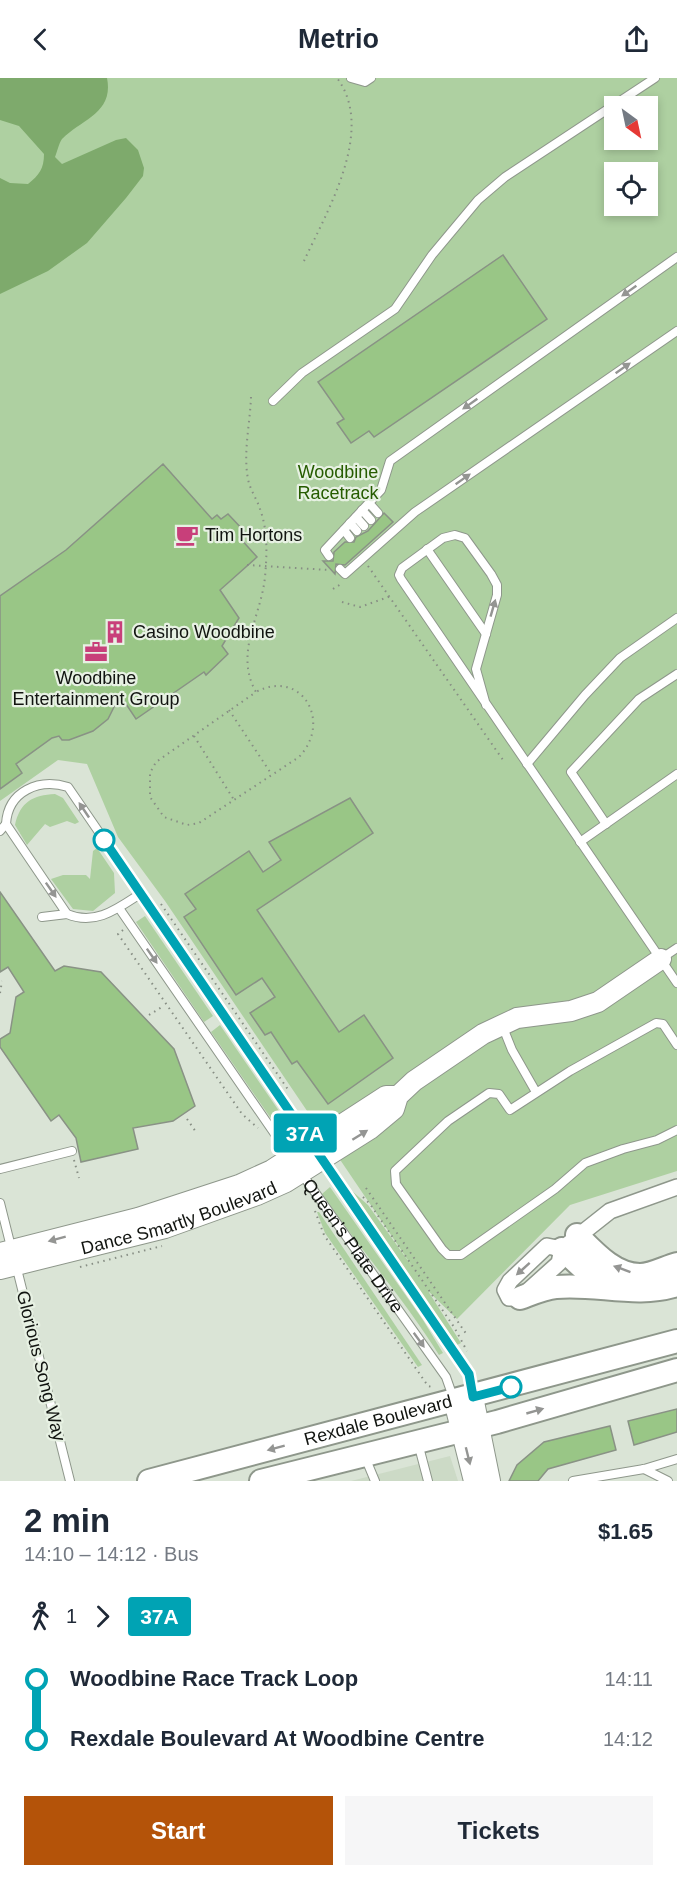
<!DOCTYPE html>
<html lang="en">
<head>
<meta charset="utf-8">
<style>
  body { margin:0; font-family:Helvetica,sans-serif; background:#f6f6f7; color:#1f2937; height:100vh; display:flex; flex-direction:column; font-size:22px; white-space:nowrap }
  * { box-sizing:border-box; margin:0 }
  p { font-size:20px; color:#747a83 }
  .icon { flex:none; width:33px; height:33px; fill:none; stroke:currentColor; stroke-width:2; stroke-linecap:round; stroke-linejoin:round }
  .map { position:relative; height:1403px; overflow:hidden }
  .panel { display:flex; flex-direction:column; background:#fff; flex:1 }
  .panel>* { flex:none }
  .badge { padding:0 12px; border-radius:4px; font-size:21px; line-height:39px }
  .needle { width:39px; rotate:147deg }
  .controls { position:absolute; left:604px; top:18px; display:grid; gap:12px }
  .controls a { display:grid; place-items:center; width:54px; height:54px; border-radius:0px; background:#fff; box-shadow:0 3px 9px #0003; font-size:30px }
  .map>.badge { position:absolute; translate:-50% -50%; box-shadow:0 0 0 3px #fff }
  .legs { display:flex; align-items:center; gap:9px; height:66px; padding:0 24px; font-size:20px }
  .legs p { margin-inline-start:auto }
  .headline { display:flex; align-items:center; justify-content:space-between; height:102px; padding:0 24px }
  h1 { font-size:33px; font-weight:700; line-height:45px }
  .cta { display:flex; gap:12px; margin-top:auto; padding:12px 24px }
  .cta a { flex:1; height:69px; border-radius:0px; background:#b45309; color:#fff; font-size:24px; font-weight:700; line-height:69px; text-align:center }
  .cta a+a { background:#f6f6f7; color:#1f2937 }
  ul { padding:0 24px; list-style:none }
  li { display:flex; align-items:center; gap:21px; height:60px; font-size:22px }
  li i { display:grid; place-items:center; width:9px; height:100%; margin:0 8px; background:currentColor }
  li i::after { content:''; width:15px; height:15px; margin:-8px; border:4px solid; border-radius:50%; background:#fff }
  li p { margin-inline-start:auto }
  li:first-child i { background:linear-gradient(#0000 50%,currentColor 0) }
  li:last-child i { background:linear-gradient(currentColor 50%,#0000 0) }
  header { display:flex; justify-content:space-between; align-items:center; height:78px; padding:0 24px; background:#fff; font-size:27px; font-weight:700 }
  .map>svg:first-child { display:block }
  .built { fill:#ccdac6 }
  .green { fill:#aed0a1; fill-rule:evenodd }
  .water { fill:#7eaa6c }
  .building { fill:#99c686; stroke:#899285; stroke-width:1.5 }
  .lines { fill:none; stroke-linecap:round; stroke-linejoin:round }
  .service-casing { stroke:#8e978b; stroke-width:10 }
  .minor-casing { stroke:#8e978b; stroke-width:18 }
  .tertiary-casing { stroke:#8e978b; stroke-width:22 }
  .secondary-casing { stroke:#8e978b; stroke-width:26 }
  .path { stroke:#878e84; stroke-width:2; stroke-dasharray:1.5 4.5; stroke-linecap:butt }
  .service { stroke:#fff; stroke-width:8 }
  .minor { stroke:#fff; stroke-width:15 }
  .tertiary { stroke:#fff; stroke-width:20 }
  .secondary { stroke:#fff; stroke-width:22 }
  .oneway { fill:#949593 }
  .line-1-casing { stroke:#fff; stroke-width:14 }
  .line-1 { stroke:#00a3b4; stroke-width:9 }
  .stop-1-dot { fill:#fff; stroke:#00a3b4; stroke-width:3 }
  .labels { text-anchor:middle; stroke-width:4.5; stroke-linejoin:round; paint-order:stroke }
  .park-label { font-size:18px; fill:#265c00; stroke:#e7f1e3 }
  .poi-label { font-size:18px; fill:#111410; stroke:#e7f1e3; text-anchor:start }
  .street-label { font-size:18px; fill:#111410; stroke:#e7f1e3 }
</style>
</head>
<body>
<header><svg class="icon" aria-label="back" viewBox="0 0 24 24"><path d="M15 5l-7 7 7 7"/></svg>Metrio<svg class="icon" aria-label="share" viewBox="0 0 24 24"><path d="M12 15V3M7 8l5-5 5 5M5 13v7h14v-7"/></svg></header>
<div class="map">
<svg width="677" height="1403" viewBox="0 0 677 1403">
  <rect width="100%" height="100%" fill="#dae4d6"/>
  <!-- built -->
  <path class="built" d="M450 1378 458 1403H351Z"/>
  <!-- green -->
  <g class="green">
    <path d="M0 0H677V1093L570 1127 457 1241 428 1213 461 1265 455 1268 352 1113 368 1127 414 1191 165 823 118 759 87 686 58 682 0 723ZM615 28H648V62H615ZM615 94H648V128H615Z"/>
    <path d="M55 716 63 720 79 744 75 746 67 743 50 749 45 746 27 767 15 747C20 724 33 717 55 716Z"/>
    <path d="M97 770 114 795 115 815 93 833 73 831 51 801 63 797H86L90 801 93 773Z"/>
    <path d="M145 838 213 938 204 944 136 844Z"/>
    <path d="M220 947 290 1049 281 1055 211 954Z"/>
    <path d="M330 1109 423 1242 443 1275 439 1277C404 1221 360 1171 322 1116Z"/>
    <path d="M317 1134H319L422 1287 418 1289 325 1155Z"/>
  </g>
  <!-- water -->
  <path class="water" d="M0 0H107C114 35 82 41 62 61 59 65 57 74 55 79L62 86 116 62 126 60 138 72 144 90 143 98 126 120 87 165 48 193 0 216V100L10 105 28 106C39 97 44 91 44 76L19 48 0 42Z"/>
  <!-- building -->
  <g class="building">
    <path d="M503 177 547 241 374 359 369 353 351 365 337 345 344 341 318 304Z"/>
    <path d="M163 386 212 441 217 437 221 441 228 436 245 454 239 459 257 479 220 512 239 540 222 568 228 576 206 597 204 594 136 641 120 617 108 641 93 653 69 662H62L59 658 52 660 16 686 22 695 0 711V518L66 472Z"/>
    <path d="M384 435 393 444 345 487 336 486 335 496 323 483H333L334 474 345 464H354L356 459 368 453Z"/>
    <path d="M350 720 373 755 257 832 339 954 364 937 393 980 328 1026 297 983 292 986 271 954 265 957 250 935 275 919 262 900 236 917 184 839 196 831 185 816 249 773 263 794 281 782 269 764Z"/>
    <path d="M0 814 55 893 64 888 101 894 174 971 195 1028 173 1043 133 1050 138 1071 81 1084 76 1060 59 1037 51 1043 0 969V961L10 955 16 919 24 914 8 889 0 894Z"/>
    <path d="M677 1331V1354L634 1367 628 1343Z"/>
    <path d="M610 1348 616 1372 548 1391 538 1403H509L517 1387 544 1364Z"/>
  </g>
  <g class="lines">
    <!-- service casing -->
    <g class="service-casing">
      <g id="service">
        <path d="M351 0 365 4 371 0"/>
        <path d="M273 323 302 295 395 231 432 177 478 122 505 99 655 0"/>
        <path d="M369 425 378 435"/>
        <path d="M362 432 371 442"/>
        <path d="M356 439 364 448"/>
        <path d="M350 445 357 453"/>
        <path d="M344 452 350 460"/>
        <path d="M427 471 486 556"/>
        <path d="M329 478 325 472 381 412 390 383 677 179"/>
        <path d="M340 491 345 496 415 434 677 253"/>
        <path d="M486 627 476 591 497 517V507L491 496 465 460 455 457 443 460 402 490 399 497 401 501 677 905"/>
        <path d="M527 686 585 617 620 580 677 540"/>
        <path d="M606 746 571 694 639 621 677 596"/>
        <path d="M0 753 6 746"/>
        <path d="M580 764 677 696"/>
        <path d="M140 816C117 831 95 848 67 836L6 746C8 713 39 700 68 709L312 1065"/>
        <path d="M119 830 290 1078"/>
        <path d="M42 839 67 836"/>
        <path d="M662 880 677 870"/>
        <path d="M502 947 512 972 536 1014"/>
        <path d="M677 967 663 946 656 945 570 993 510 1032 499 1016 489 1015 448 1043 395 1093 396 1106 442 1171 448 1177H461L555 1111 585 1085 623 1071 657 1062 677 1052"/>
        <path d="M324 1082 469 1296 472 1314"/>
        <path d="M0 1091 72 1073"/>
        <path id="s1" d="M302 1096 446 1299 453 1319"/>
        <path d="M0 1125 12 1173"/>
        <path d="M16 1187 70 1403"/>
        <path d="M418 1365 428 1403"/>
        <path d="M365 1379 375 1403"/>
        <path d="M644 1391 668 1403"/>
        <path d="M573 1403 644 1391 677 1381"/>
      </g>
    </g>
    <!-- minor casing -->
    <g class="minor-casing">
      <path id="minor" d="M562 1171 547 1168 510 1203 505 1212 509 1220H520L559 1185 562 1171 610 1133 677 1109"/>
    </g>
    <!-- tertiary casing -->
    <g class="tertiary-casing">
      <g id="tertiary">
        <path d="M0 1175 138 1140 239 1107 272 1092 386 1018H398"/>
        <path id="s2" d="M0 1191 165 1150 257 1117 286 1104 370 1051 394 1031 398 1018 414 1003 483 956 517 940 571 933 598 924 661 881"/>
        <path d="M473 1319 490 1403"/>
        <path d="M454 1323 474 1403"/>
      </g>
    </g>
    <!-- secondary casing -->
    <g class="secondary-casing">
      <g id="secondary">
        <path d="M577 1157C594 1174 614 1197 640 1197 651 1197 666 1189 677 1186"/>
        <path d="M562 1171 587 1194 613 1210"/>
        <path d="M520 1220C531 1216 544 1210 556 1209 597 1205 636 1220 677 1207"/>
        <path id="s3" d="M149 1403 677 1263"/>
        <path d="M261 1403 497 1344 677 1292"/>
      </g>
    </g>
    <!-- path -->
    <g class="path">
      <path d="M304 183C327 133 376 52 337 0"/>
      <path d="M251 319C250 346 243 375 248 401 250 412 257 421 260 431 268 453 267 476 265 499 261 539 234 575 256 614L156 684 150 695V719L164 739 187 747 199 745 299 679C333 643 301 590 256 614"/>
      <path d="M247 487 329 492"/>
      <path d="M368 488 503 682"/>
      <path d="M333 511 341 506"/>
      <path d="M342 524 360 529 391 518"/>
      <path d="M229 632 272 697"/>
      <path d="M194 658 234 722"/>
      <path d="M161 826 289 1013"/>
      <path d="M123 852 118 856 242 1036 258 1050"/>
      <path d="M0 915 2 903"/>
      <path d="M149 937 162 929"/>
      <path d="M187 1041 196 1054"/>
      <path d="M74 1082 79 1100"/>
      <path d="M366 1110 467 1257"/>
      <path d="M363 1119 370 1126 454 1249 467 1273"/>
      <path d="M315 1133 324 1157 428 1308 432 1309"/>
      <path d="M80 1189 162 1168"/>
    </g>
    <!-- service -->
    <use href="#service" class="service"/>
    <!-- minor -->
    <use href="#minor" class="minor"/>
    <!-- tertiary -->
    <use href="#tertiary" class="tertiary"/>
    <!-- secondary -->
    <use href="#secondary" class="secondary"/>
  </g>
  <!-- one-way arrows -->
  <defs><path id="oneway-solid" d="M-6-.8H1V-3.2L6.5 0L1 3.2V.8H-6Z" transform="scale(1.5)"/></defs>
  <g class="oneway">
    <use href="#oneway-solid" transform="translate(629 213) rotate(145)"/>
    <use href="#oneway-solid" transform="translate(623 290) rotate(-35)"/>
    <use href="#oneway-solid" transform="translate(470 326) rotate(145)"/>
    <use href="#oneway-solid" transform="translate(463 401) rotate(-35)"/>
    <use href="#oneway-solid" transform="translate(493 530) rotate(-74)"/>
    <use href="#oneway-solid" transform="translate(84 732) rotate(-124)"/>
    <use href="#oneway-solid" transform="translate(51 812) rotate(55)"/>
    <use href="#oneway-solid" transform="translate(152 878) rotate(55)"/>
    <use href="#oneway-solid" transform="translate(360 1057) rotate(-32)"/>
    <use href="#oneway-solid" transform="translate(57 1161) rotate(165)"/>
    <use href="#oneway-solid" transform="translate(523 1191) rotate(138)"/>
    <use href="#oneway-solid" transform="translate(622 1191) rotate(-160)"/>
    <use href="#oneway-solid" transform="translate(419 1262) rotate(54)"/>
    <use href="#oneway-solid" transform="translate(535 1333) rotate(-16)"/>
    <use href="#oneway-solid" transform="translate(276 1370) rotate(165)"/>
    <use href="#oneway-solid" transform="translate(468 1378) rotate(76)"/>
  </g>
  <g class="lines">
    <!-- line-1 casing -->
    <g class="line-1-casing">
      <path id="line-1" d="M104 762 469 1296 473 1319 511 1309"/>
    </g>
    <!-- line-1 -->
    <use href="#line-1" class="line-1"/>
  </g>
  <!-- icons -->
  <defs>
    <g id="cafe-bare" transform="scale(1.8)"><path d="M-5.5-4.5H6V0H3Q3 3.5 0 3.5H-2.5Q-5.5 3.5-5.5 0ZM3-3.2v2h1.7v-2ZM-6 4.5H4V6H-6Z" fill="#c83f7a" stroke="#e7f1e3" stroke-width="2.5" paint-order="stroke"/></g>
    <g id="building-bare" transform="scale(1.8)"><path d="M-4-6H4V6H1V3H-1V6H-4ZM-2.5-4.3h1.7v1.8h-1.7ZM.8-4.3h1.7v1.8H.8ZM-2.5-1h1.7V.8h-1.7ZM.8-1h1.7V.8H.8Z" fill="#c83f7a" stroke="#e7f1e3" stroke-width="2.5" paint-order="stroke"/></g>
    <g id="office-bare" transform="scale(1.8)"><path d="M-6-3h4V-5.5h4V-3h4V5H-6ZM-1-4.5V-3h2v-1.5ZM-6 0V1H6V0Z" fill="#c83f7a" stroke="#e7f1e3" stroke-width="2.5" paint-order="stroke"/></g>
  </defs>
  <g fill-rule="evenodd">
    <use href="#cafe-bare" x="187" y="457"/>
    <use href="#building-bare" x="115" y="554"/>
    <use href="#office-bare" x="96" y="574"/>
  </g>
  <!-- markers -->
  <g class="stop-1-dot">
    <circle cx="104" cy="762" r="10"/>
    <circle cx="511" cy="1309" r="10"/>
  </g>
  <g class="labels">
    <!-- park labels -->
    <g class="park-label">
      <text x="338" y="400">Woodbine<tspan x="338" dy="21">Racetrack</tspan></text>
    </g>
    <!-- poi labels -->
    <g class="poi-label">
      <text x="205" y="463">Tim Hortons</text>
      <text x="133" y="560">Casino Woodbine</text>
      <text x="96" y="606" text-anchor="middle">Woodbine<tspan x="96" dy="21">Entertainment Group</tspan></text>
    </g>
    <!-- street labels -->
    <g class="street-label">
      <text dy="6" stroke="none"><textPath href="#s2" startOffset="186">Dance Smartly Boulevard</textPath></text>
      <text dy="6" stroke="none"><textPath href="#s1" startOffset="88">Queen's Plate Drive</textPath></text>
      <text transform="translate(41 1288) rotate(76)" y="6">Glorious Song Way</text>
      <text dy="6" stroke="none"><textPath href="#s3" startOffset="237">Rexdale Boulevard</textPath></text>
    </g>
  </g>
</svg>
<div class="controls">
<a><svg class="needle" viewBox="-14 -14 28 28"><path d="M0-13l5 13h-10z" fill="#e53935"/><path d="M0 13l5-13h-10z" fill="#747a83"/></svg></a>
<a><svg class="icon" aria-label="locate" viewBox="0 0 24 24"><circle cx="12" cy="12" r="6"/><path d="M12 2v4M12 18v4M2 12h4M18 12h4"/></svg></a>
</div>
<b class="badge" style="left:305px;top:1055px;background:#00a3b4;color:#fff">37A</b>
</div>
<section class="panel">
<div class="headline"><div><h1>2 min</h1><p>14:10 – 14:12 · Bus</p></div><b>$1.65</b></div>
<div class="legs"><svg class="icon" aria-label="walk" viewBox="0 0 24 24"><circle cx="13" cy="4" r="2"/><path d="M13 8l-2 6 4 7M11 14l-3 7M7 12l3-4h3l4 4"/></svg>1<svg class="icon" aria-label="forward" viewBox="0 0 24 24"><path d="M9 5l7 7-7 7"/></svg><b class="badge" style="background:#00a3b4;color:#fff">37A</b></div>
<ul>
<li><i style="color:#00a3b4"></i><b>Woodbine Race Track Loop</b><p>14:11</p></li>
<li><i style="color:#00a3b4"></i><b>Rexdale Boulevard At Woodbine Centre</b><p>14:12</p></li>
</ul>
<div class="cta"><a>Start</a><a>Tickets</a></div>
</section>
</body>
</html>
